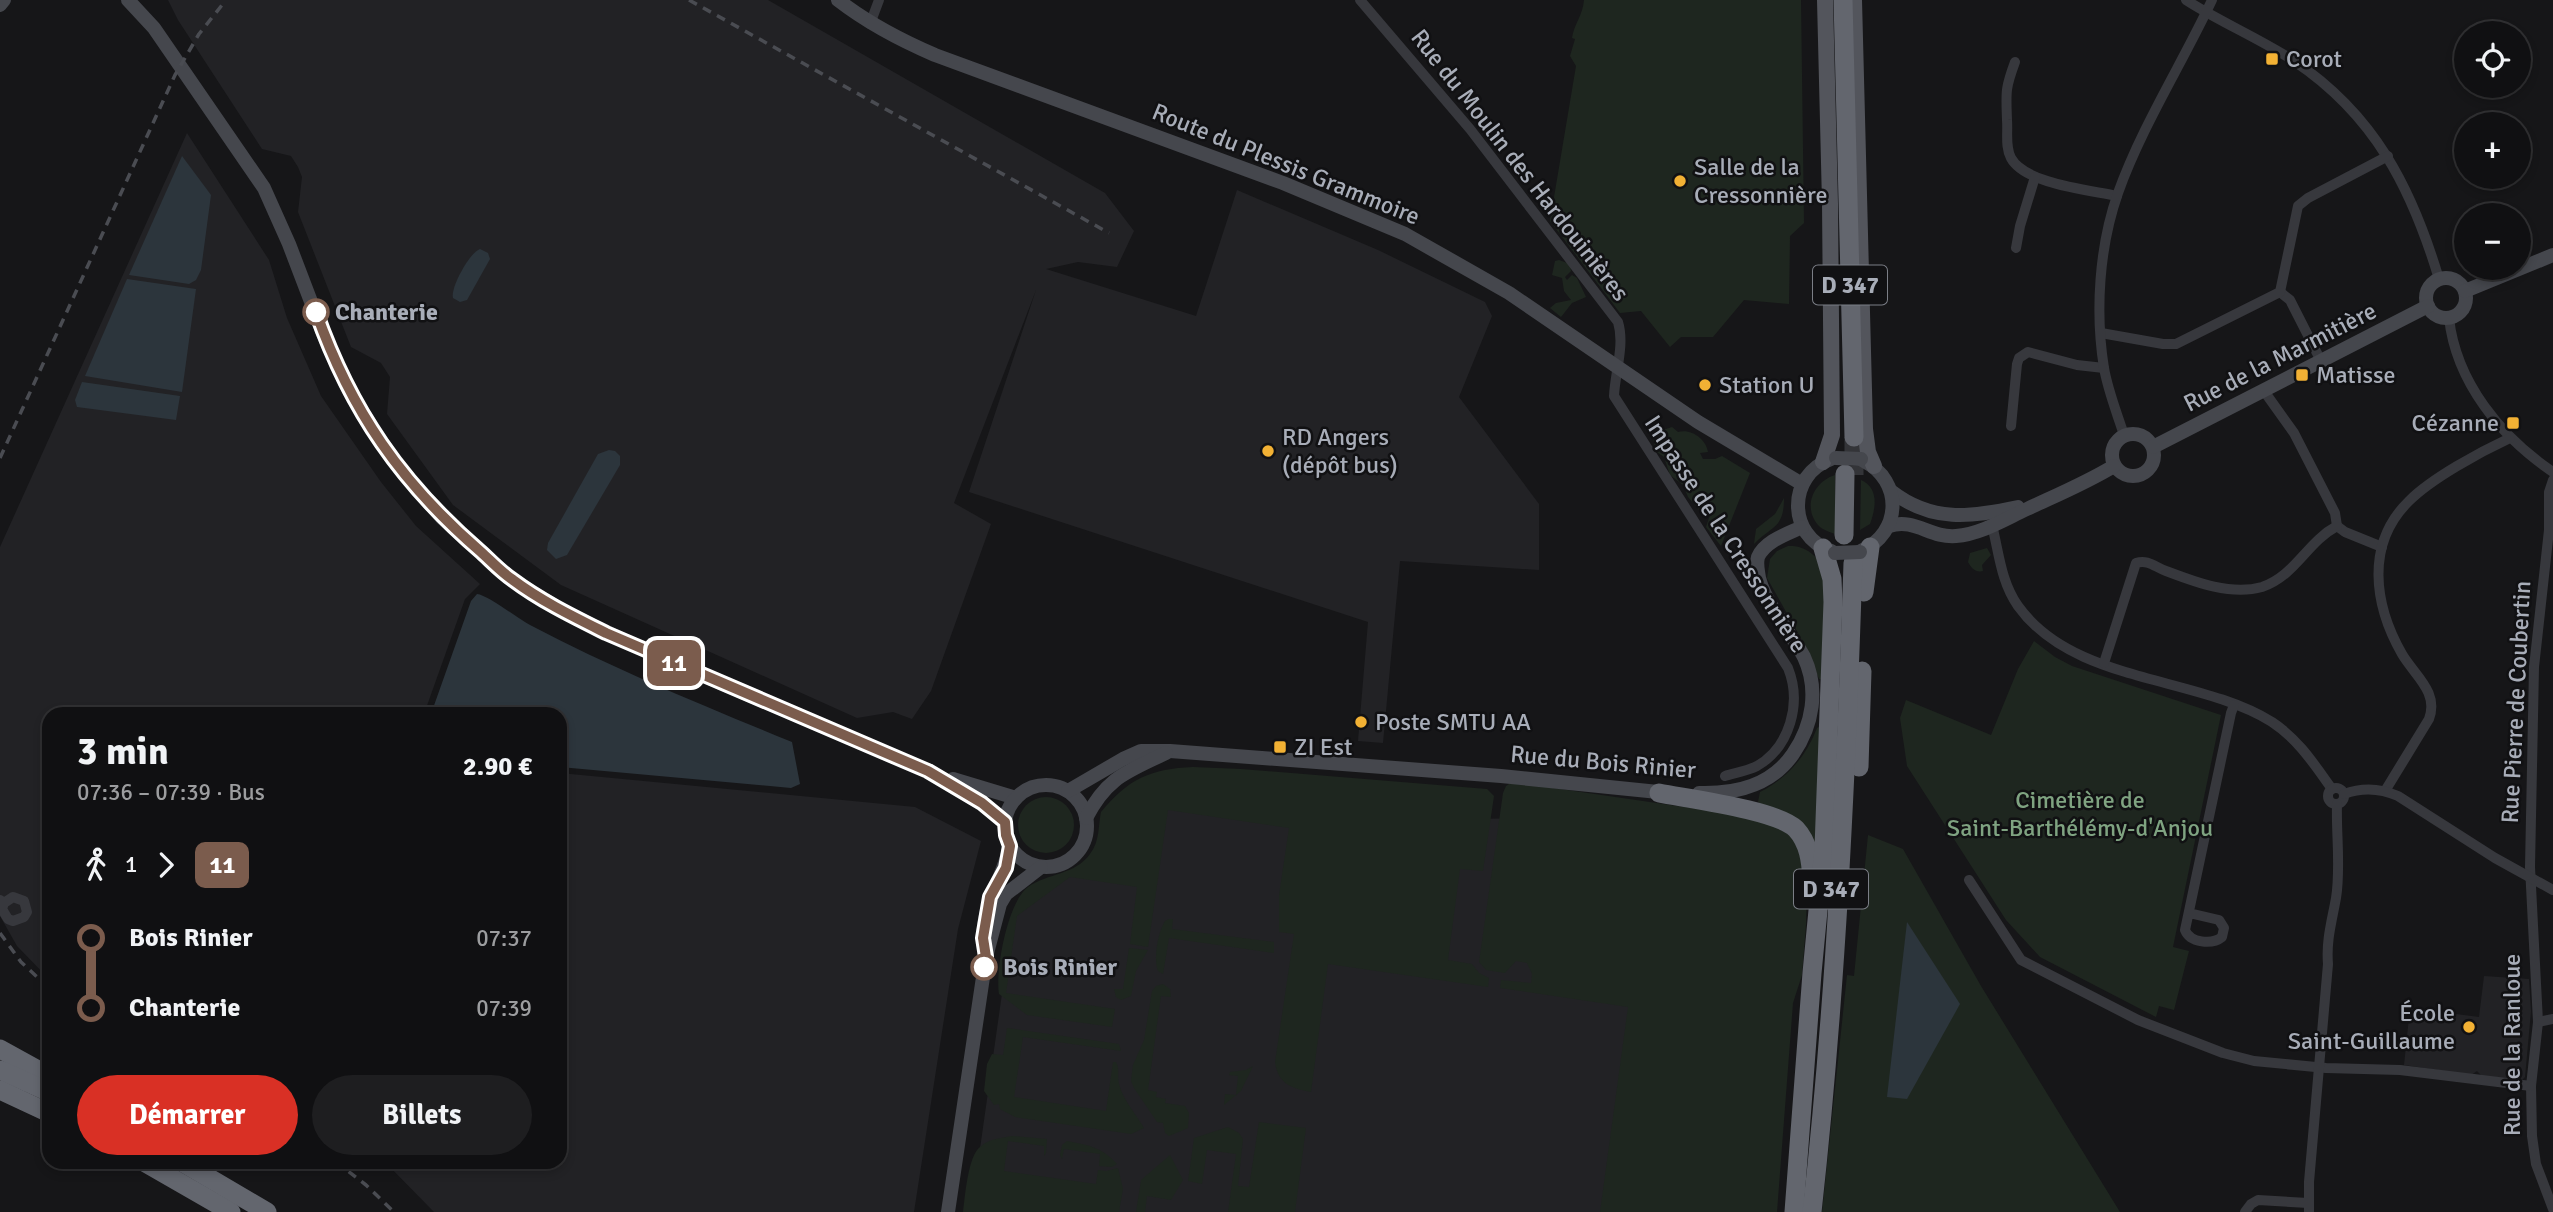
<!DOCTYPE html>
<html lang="fr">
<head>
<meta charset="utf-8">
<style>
  body { margin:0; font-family:Signika,sans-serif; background:#1e1e20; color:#f1f3f6; height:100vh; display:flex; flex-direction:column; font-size:26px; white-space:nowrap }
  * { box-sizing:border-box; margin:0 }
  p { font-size:23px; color:#9c9d9f }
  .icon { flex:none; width:38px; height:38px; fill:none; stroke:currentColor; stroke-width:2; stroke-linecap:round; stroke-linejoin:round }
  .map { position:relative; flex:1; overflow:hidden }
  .drawer { position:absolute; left:42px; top:707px; width:525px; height:462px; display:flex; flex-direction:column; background:#101012; border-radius:21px; box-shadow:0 4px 10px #0003,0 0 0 2px #303032 }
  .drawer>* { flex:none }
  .badge { padding:0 14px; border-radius:10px; font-size:24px; line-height:46px }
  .tools { position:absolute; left:2454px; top:21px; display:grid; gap:14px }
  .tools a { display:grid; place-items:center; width:77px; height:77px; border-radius:50%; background:#101012; box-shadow:0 4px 10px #0003,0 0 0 2px #303032; font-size:35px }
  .map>.badge { position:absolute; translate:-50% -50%; box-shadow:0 0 0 4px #fff }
  .legs { display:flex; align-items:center; gap:10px; height:77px; padding:0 35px; font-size:23px }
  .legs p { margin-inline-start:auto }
  .summary { display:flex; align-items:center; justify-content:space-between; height:119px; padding:0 35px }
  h1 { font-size:38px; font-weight:700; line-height:52px }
  .primary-button { display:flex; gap:14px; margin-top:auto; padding:14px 35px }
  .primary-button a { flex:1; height:80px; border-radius:42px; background:#d93025; color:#fff; font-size:28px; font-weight:700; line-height:80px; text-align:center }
  .primary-button a+a { background:#1e1e20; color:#f1f3f6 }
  ul { padding:0 35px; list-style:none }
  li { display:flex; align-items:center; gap:24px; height:70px; font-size:26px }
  li i { display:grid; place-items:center; width:10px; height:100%; margin:0 9px; background:currentColor }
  li i::after { content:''; width:18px; height:18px; margin:-9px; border:5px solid; border-radius:50%; background:#101012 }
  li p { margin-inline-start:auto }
  li:first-child i { background:linear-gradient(#0000 50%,currentColor 0) }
  li:last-child i { background:linear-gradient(currentColor 50%,#0000 0) }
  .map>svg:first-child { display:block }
  .built { fill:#222225 }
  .green { fill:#1e261f }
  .water { fill:#2c353c }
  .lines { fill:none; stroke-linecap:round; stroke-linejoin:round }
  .highway-tunnel { stroke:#333438; stroke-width:19; stroke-dasharray:19 10; stroke-linecap:butt }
  .street { stroke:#37383d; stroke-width:10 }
  .secondary { stroke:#45474d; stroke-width:14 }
  .primary { stroke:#53555c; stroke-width:16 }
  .highway { stroke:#63666e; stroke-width:19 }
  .rail { stroke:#4a4c52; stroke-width:3.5; stroke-dasharray:9 7; stroke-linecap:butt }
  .secondary-bridge { stroke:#45474d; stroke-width:14 }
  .line-1-casing { stroke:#fff; stroke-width:16 }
  .line-1 { stroke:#7b5c4d; stroke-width:10 }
  .poi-dot { fill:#f2b134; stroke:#111113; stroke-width:2.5 }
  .stop-1-dot { fill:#fff; stroke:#7b5c4d; stroke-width:3.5 }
  .labels { text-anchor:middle; stroke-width:5; stroke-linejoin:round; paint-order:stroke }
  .shield { fill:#111113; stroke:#7b7e86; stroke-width:2 }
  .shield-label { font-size:23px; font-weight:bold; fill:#a8adb8 }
  .poi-label { font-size:24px; fill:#a8adb8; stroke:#111113; text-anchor:start }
  .street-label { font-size:24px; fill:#a8adb8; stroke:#111113 }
  .stop-label { font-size:24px; font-weight:bold; fill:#a8adb8; stroke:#111113; text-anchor:start }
  .park-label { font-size:24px; fill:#7fa381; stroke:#111113 }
</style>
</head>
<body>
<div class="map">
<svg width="2553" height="1212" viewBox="0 0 2553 1212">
  <rect width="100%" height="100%" fill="#161618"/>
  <!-- built -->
  <g class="built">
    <path d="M168 0H768L1105 193 1134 231 1117 267 1078 262 1046 269 1196 316 1237 190 1378 250 1485 302 1492 316 1459 397 1539 504V570L1400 561 1383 743 1358 741 1368 622 969 492 1036 290 954 503 991 524 931 691 912 719 893 712 857 718 561 585 453 505 387 414 390 377 381 363 351 347 298 212 302 177 298 167 291 156 262 149 178 20Z"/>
    <path d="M187 133 269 260 287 318 321 396 381 482 416 526 480 584 465 599 424 714H49V979L17 946 0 916V547Z"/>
    <path d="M560 773 915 807 981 841 958 929 914 1212H434L385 1162H560Z"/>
    <path d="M1166 807 1299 821 1710 816 1750 1212H971L1014 909 1068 872 1155 882Z"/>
    <path d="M2484 976 2529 979 2531 1011 2525 1077 2522 1080 2482 1076 2477 1071 2471 1075 2404 1065 2410 1008 2479 1017Z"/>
  </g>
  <!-- green -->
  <g class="green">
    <path d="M1584 0H1801L1804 223 1790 236 1789 304 1744 300 1713 337H1681L1670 347 1641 311 1620 313 1550 221 1576 66 1570 56 1575 39 1572 38C1574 24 1583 15 1584 0Z"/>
    <path d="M1559 260 1570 264 1571 271 1565 277 1567 280 1572 275 1577 278 1586 297 1572 303 1561 317 1550 308 1556 303 1571 300 1564 291 1562 278 1552 275 1555 261Z"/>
    <path d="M1672 427 1678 432C1691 428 1706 439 1708 452L1700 453 1703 459H1715L1722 456 1750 473 1721 546 1706 527 1710 515 1699 510 1688 497 1683 485 1670 475 1664 457 1657 452 1651 434Z"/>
    <path d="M1835 475V534C1830 532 1823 530 1819 526 1802 508 1813 482 1835 475Z"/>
    <path d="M1861 480C1879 488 1876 508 1870 524L1860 530Z"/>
    <path d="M1784 498C1784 529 1772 525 1754 544L1756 529 1775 514Z"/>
    <path d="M1788 546C1806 545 1817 556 1826 571L1824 679H1819L1807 649 1767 578 1770 559 1777 551Z"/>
    <path d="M1987 548 1991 555 1982 565 1983 571C1976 573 1971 568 1968 562L1970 553Z"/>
    <path d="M2034 641 2055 657 2072 666 2221 715 2173 947 2189 951 2174 1010 2159 1006 2156 1017 2040 957 2006 920 1907 766 1900 718 1906 700 1991 735 2018 669Z"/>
    <path d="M1820 726 1816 847 1758 802 1760 792C1787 778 1806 757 1817 728Z"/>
    <path d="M1193 767 1241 769 1487 789 1494 796 1483 871 1460 869 1448 960 1472 964 1479 973 1489 978 1488 987 1328 964 1311 1092C1291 1088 1278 1084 1275 1062L1294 934 1279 932V895L1289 828 1168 810 1148 947 1130 944 1137 887 1070 877 1017 916 1006 993 1115 1009 1112 1027 1027 1015 999 994C995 970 1008 901 1028 887 1048 873 1075 875 1090 854 1100 841 1098 826 1101 812 1129 778 1151 769 1193 767Z"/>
    <path d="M1512 782 1760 818 1797 839 1807 882 1806 925 1802 975 1793 1003 1777 1212H1600L1628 1007 1500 988 1501 980 1531 983 1532 974 1527 963 1516 961 1505 973 1486 970 1479 962 1503 793 1506 786Z"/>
    <circle cx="1046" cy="825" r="28"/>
    <path d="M1868 835 1903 849 1981 986 2120 1212H1822L1847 975 1854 976Z"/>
    <path d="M1169 919H1173L1172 929 1274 942V953L1169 938 1163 974 1158 971C1153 959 1158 932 1165 921Z"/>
    <path d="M1129 948 1148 950 1136 971 1131 996 1121 1000 1116 997 1114 989H1123Z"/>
    <path d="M1163 984 1170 989 1171 997 1161 996 1148 1090 1157 1092 1156 1097 1166 1099 1165 1103 1185 1106 1189 1113 1188 1128 1169 1136 1165 1133 1163 1123 1157 1122 1134 1088 1131 1081 1133 1065 1144 1040 1152 991 1156 986Z"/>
    <path d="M1007 1028 1119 1044 1121 1051 1023 1037 1014 1097 1106 1111 1113 1062H1116C1120 1069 1117 1076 1119 1084 1123 1100 1136 1114 1144 1128L1131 1134 1015 1117 1000 1109 999 1104 994 1105 984 1091 987 1064 992 1054 1003 1055Z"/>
    <path d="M1253 1066 1241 1091 1224 1105 1225 1094 1236 1095 1238 1076 1229 1075 1230 1072 1246 1070Z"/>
    <path d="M1259 1122 1306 1128 1295 1212H1228L1236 1154 1207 1150 1202 1184 1188 1181 1194 1138 1228 1127 1239 1133 1243 1139 1238 1186 1249 1187Z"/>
    <path d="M1012 1136 1047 1139 1046 1153 1044 1156V1146L1008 1141 1004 1171 1096 1184 1098 1170 1106 1171 1118 1168 1123 1189 1119 1212H963C965 1197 968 1156 980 1147 988 1139 1001 1138 1012 1136Z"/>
    <path d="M1067 1141C1088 1145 1102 1147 1117 1164L1112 1167 1099 1166 1100 1154 1064 1149 1062 1159 1060 1155 1062 1145Z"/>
    <path d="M1170 1155 1183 1180 1171 1200 1147 1196 1145 1212H1136L1141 1180Z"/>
  </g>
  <!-- water -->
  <g class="water">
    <path d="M182 156 211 195 201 270 196 280 189 284 129 275Z"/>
    <path d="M480 249 488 253 490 259 467 300 460 302 453 298C450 288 470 252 480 249Z"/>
    <path d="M127 279 196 289 182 392 85 376Z"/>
    <path d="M82 382 180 396 176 420 77 407 75 400Z"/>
    <path d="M609 450 615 451 620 456V465L567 555 556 559 547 550 548 543 598 454Z"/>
    <path d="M477 594C488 595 518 619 532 626 616 670 704 706 792 742L800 784 791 788 560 767V714H431L471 601Z"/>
    <path d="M1907 922 1960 1004 1907 1099 1887 1097Z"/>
  </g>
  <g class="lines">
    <!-- highway-tunnel -->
    <path class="highway-tunnel" d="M1854 437V475"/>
    <!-- street -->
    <g class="street">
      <path d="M1360 0 1470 129 1618 322C1625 345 1615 372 1614 396L1788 668C1802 703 1790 747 1757 766 1747 771 1735 773 1725 776"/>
      <path d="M2186 0C2220 22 2259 38 2294 61 2375 115 2412 189 2439 279"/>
      <path d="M870 24 879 0"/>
      <path d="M2015 62C2005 89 2006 92 2007 120 2008 133 2005 147 2011 158 2025 184 2090 190 2117 196"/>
      <path d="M2016 248 2020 226 2035 177"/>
      <path d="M2280 292 2290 300 2321 361"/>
      <path d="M2449 318C2456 382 2501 437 2553 472"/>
      <path d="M2101 333 2163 344H2176L2280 292 2298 206 2308 198 2388 156"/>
      <path d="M2011 426 2017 364 2019 358 2028 352 2077 365 2104 368"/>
      <path d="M2124 435C2117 413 2108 391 2104 368 2095 312 2099 247 2118 193 2142 126 2182 64 2212 0"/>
      <path d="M2553 480 2549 492V530L2534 667 2530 867 2538 1022 2531 1086 2532 1136 2536 1164 2553 1209"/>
      <path d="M1992 525C1999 553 2001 582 2018 606 2074 684 2196 675 2272 722 2298 739 2314 764 2332 789"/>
      <path d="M2337 526 2345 532 2382 547"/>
      <path d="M2104 663 2136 563C2148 559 2155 567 2166 571 2195 582 2231 596 2262 587 2295 576 2307 542 2337 526L2335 513 2294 433 2264 391"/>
      <circle cx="2336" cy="796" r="8"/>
      <path d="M2385 791 2429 719C2439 692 2415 676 2402 654 2374 605 2365 544 2409 501 2432 478 2480 452 2510 438"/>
      <path d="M2344 794C2363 787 2380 788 2398 796L2495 858 2553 890"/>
      <path d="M1969 880 2021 960 2138 1020 2223 1053 2254 1061 2326 1068 2400 1070 2531 1086"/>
      <path d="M0 900 4 903 2 909 8 919 13 921 24 917 27 912 24 901 13 897 4 903"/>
      <path d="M2189 913 2219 920 2224 928 2222 937C2212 945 2190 943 2185 930L2231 713 2234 705"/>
      <path d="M2538 1022 2553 1019"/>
      <path d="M2245 1212 2251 1204 2258 1200 2308 1203"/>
      <path d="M2309 1212V1182L2328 964C2326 940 2332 921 2336 898 2341 868 2336 835 2337 804"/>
    </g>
    <!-- secondary -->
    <g class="secondary">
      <path d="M128 0 154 28 264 188 289 244 326 341 349 391 397 465 442 518 513 580 563 611 655 655 928 771 982 803 1005 822"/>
      <path d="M838 0C869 24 900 40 935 55L1283 183 1405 234 1509 293 1698 422 1802 484"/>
      <path d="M0 5 4 0"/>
      <circle cx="2446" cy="298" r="20"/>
      <path d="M2465 291 2553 255"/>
      <circle cx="2133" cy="455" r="21"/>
      <path d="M2153 447 2428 306"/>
      <path d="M1891 491C1932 523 1971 517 2018 507"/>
      <path d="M1889 526C1916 518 1929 538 1956 536 1981 534 2005 519 2027 509 2057 495 2086 483 2114 466"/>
      <path d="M1831 551C1787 536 1787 475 1831 459"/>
      <path d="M1861 551C1902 533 1903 481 1864 461"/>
      <path d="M953 779 1016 798"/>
      <circle cx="1046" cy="826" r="41"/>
      <path d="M1068 791 1123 759 1141 751H1170L1501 776 1668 793"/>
      <path d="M1699 793C1736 794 1771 786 1793 754 1813 725 1819 689 1804 657 1798 645 1788 633 1781 621 1772 608 1763 594 1759 578 1758 571 1756 564 1758 557 1765 541 1787 534 1802 527"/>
      <path d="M1086 818C1107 777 1127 772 1166 753"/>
      <path d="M984 945C979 910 1003 879 1010 846"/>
      <path d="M948 1212 986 957 1000 904 1006 894 1041 867"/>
    </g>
    <!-- primary -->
    <g class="primary">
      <path d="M1854 0 1865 429 1868 452 1874 466"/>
      <path d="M1823 462 1832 435 1830 203 1825 0"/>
    </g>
    <!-- highway -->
    <g class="highway">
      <path d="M1843 0 1854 437"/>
      <path d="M1844 535 1845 474"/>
      <path d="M1864 592 1870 547"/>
      <path d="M1859 767 1862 671"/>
      <path d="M1659 793C1689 799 1777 810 1796 829 1809 843 1811 862 1812 880"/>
      <path d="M0 1049 49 1076"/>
      <path d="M0 1070 49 1092"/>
      <path d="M0 1090 49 1113"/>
      <path d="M144 1162 231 1212"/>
      <path d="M182 1162 267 1212"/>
      <path d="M1794 1212 1812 973 1824 848 1833 602 1832 579 1823 548"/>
      <path d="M1812 1212C1836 996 1846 781 1853 563"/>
    </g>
    <!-- rail -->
    <g class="rail">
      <path d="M689 0 1109 233"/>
      <path d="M0 458 175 75 199 34 226 0"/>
      <path d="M0 933 21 962 49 988"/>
      <path d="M336 1162 366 1185 394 1212"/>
    </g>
    <!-- secondary-bridge -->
    <g class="secondary-bridge">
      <path d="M1836 458 1861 459"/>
      <path d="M1835 553 1860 552"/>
    </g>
  </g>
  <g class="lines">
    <!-- line-1 casing -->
    <g class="line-1-casing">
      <path id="line-1" d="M316 312C351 411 401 483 481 552 491 561 501 572 513 580 541 601 574 617 606 633L928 771 982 803 1005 822 1006 835 1010 846 1006 868 990 897 983 938 986 957 984 967"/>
    </g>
    <!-- line-1 -->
    <use href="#line-1" class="line-1"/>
  </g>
  <!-- markers -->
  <g class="poi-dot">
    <rect x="2265" y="52" width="14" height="14" rx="3.5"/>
    <circle cx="1680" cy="181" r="7"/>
    <rect x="2295" y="368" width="14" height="14" rx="3.5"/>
    <circle cx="1705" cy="385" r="7"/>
    <rect x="2506" y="416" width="14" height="14" rx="3.5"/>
    <circle cx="1268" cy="451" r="7"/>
    <circle cx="1361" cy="722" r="7"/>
    <rect x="1273" y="740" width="14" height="14" rx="3.5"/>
    <circle cx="2469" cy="1027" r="7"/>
  </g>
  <g class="stop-1-dot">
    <circle cx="316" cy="312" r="12"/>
    <circle cx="984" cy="967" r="12"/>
  </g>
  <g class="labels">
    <!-- shield labels -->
    <g class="shield">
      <rect x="1813" y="265.5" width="74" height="39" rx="5"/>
      <rect x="1794" y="869.5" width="74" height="39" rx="5"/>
    </g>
    <g class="shield-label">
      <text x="1850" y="293">D 347</text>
      <text x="1831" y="897">D 347</text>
    </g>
    <!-- poi labels -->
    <g class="poi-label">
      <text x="2286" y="67">Corot</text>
      <text x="1694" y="175">Salle de la<tspan x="1694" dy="28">Cressonnière</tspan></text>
      <text x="2316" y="383">Matisse</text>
      <text x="1719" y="393">Station U</text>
      <text x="2499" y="431" text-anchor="end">Cézanne</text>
      <text x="1282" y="445">RD Angers<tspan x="1282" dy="28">(dépôt bus)</tspan></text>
      <text x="1375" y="730">Poste SMTU AA</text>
      <text x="1294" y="755">ZI Est</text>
      <text x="2455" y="1021" text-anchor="end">École<tspan x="2455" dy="28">Saint-Guillaume</tspan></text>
    </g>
    <!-- street labels -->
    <g class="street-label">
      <text transform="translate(1286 164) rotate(22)" y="8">Route du Plessis Grammoire</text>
      <text transform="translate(1520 165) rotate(52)" y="8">Rue du Moulin des Hardouinières</text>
      <text transform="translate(2280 357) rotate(-27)" y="8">Rue de la Marmitière</text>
      <text transform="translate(1726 534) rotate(57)" y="8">Impasse de la Cressonnière</text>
      <text transform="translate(2516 702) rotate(-87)" y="8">Rue Pierre de Coubertin</text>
      <text transform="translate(1603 762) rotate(5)" y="8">Rue du Bois Rinier</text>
      <text transform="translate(2512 1045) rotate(-90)" y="8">Rue de la Ranloue</text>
    </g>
    <!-- stop labels -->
    <g class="stop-label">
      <text x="335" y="320">Chanterie</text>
      <text x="1003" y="975">Bois Rinier</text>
    </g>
    <!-- park labels -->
    <g class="park-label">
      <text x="2080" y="808">Cimetière de<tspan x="2080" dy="28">Saint-Barthélémy-d'Anjou</tspan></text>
    </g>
  </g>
</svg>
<div class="tools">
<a><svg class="icon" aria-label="locate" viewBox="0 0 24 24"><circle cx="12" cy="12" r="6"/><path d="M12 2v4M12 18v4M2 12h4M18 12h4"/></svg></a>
<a>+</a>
<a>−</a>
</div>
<b class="badge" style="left:674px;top:663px;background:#7b5c4d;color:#fff">11</b>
<section class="drawer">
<div class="summary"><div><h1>3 min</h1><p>07:36 – 07:39 · Bus</p></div><b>2.90 €</b></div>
<div class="legs"><svg class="icon" aria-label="walk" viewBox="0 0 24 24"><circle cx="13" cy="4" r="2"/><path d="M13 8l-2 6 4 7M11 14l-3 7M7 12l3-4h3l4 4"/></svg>1<svg class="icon" aria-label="forward" viewBox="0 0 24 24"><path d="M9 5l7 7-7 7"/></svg><b class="badge" style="background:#7b5c4d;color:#fff">11</b></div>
<ul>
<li><i style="color:#7b5c4d"></i><b>Bois Rinier</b><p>07:37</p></li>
<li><i style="color:#7b5c4d"></i><b>Chanterie</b><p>07:39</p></li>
</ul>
<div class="primary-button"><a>Démarrer</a><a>Billets</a></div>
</section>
</div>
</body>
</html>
